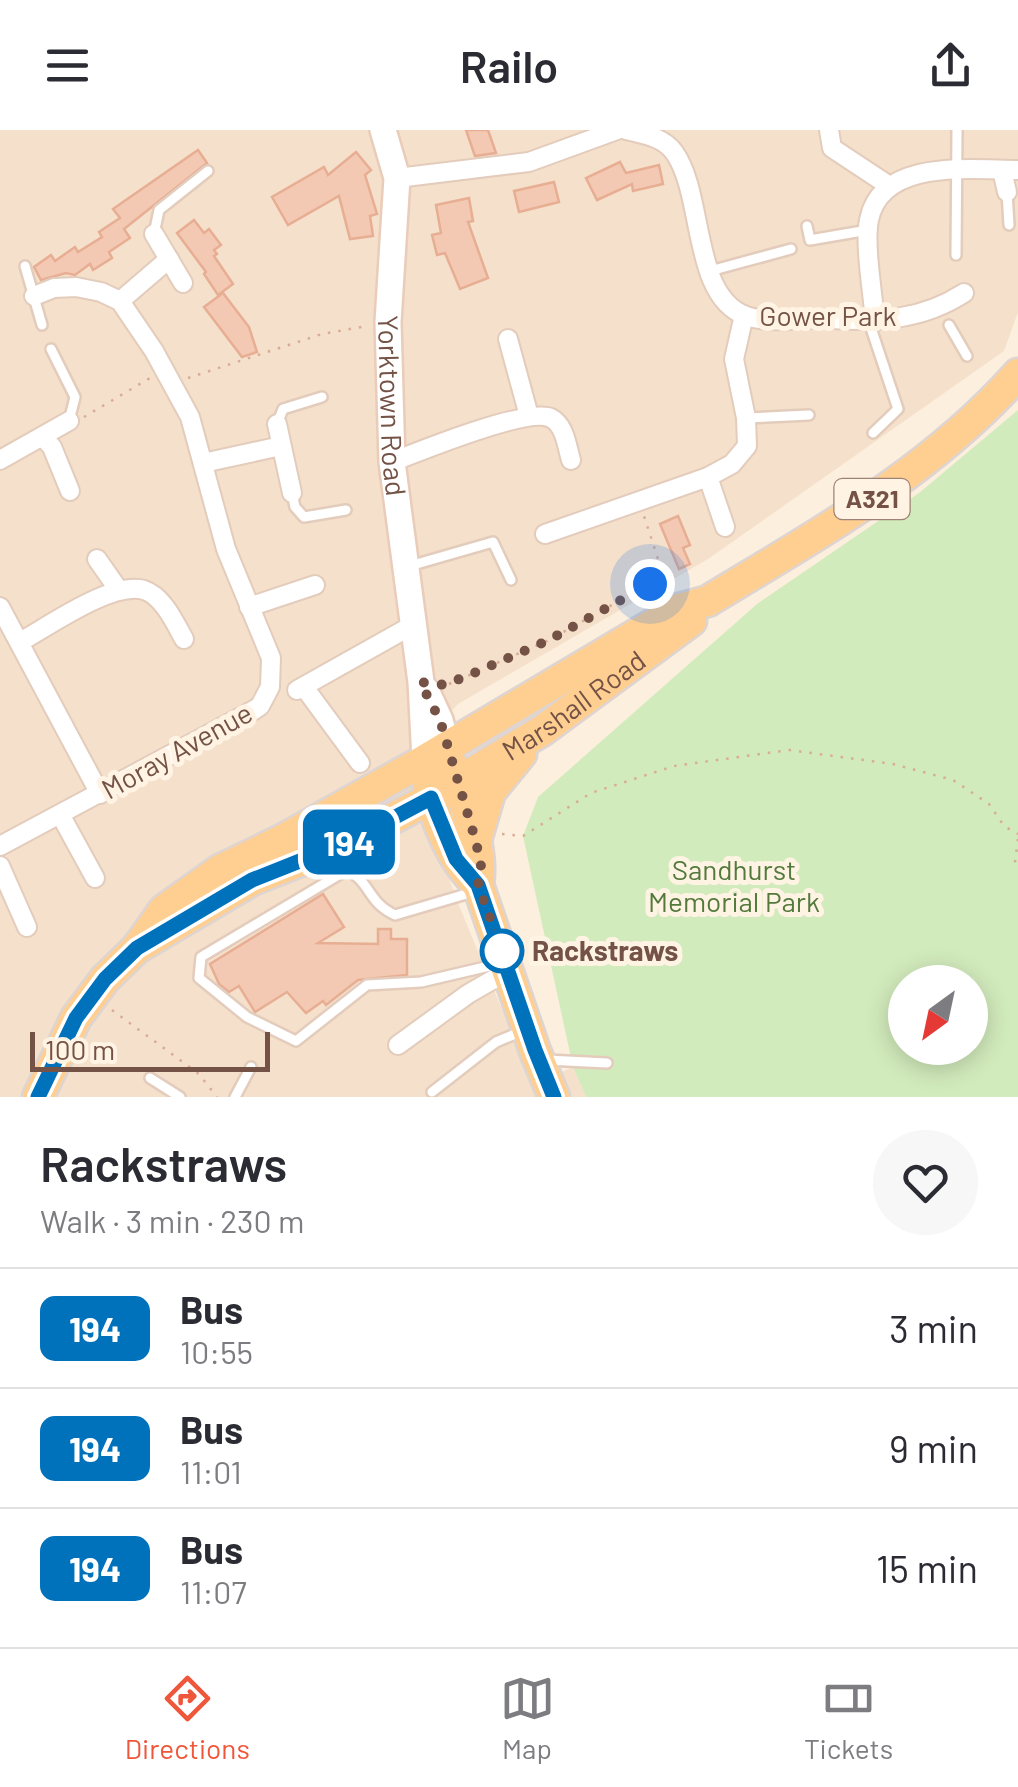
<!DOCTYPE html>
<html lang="en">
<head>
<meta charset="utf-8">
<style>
  body { margin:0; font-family:Barlow,sans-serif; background:#f7f7f7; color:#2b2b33; height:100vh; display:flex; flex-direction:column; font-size:38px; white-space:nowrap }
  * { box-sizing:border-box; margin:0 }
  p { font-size:32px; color:#7c7c81 }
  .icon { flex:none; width:55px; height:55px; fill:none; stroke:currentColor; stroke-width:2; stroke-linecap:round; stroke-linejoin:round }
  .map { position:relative; height:967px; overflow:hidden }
  .side { display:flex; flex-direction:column; background:#fff; flex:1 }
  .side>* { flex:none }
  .badge { padding:0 20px; border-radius:15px; font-size:35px; line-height:65px }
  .needle { width:65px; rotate:213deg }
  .tools { position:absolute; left:888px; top:835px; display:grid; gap:20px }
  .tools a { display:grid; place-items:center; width:100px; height:100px; border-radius:50%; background:#fff; box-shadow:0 5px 25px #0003; font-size:50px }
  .scale { position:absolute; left:30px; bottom:25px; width:240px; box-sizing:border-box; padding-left:10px; border:5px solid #745245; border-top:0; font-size:28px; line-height:35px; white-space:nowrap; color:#745245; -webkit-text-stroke:8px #fff3e4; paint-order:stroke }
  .you { position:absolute; width:50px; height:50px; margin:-25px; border:8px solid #fff; border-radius:50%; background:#1a73e8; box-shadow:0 0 0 15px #1a73e833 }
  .map>.badge { position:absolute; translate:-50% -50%; box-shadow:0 0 0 5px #fff }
  .round { display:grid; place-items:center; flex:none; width:105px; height:105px; border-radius:52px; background:#f7f7f7 }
  .headline { display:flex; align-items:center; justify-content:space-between; height:170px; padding:0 40px }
  h1 { font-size:48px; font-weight:600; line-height:75px }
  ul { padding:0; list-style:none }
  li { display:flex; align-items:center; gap:30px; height:120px; padding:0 40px; border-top:2px solid #e1e1e2 }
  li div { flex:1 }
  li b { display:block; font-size:38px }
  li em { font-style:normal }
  li .badge { min-width:110px; font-weight:700; text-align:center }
  header { display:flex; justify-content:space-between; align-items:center; height:130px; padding:0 40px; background:#fff; font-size:45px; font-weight:600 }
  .menu { display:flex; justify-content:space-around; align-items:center; height:140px; border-top:2px solid #e1e1e2; background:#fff; font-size:28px; color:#7c7c81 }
  .menu a { display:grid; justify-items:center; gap:5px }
  .menu .active { color:#ef573a }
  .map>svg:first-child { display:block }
  .residential { fill:#f5e0cb }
  .green { fill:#d2ebbc; fill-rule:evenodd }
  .building { fill:#f4c9b3; stroke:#e7ae93; stroke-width:2.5 }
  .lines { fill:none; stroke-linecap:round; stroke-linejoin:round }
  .lane-casing { stroke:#e3ccbc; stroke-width:14 }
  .street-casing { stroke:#e3ccbc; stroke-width:22 }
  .secondary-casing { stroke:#e9ccb9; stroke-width:30 }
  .primary-casing { stroke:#ded5d2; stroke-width:35 }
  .path { stroke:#d8ac97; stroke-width:2.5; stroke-dasharray:2.5 8; stroke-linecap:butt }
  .lane { stroke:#fff; stroke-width:9 }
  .street { stroke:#fff; stroke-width:18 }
  .secondary { stroke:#fff; stroke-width:25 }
  .primary { stroke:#ffcf92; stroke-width:30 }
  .line-casing { stroke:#fff; stroke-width:22 }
  .line { stroke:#0072bc; stroke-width:15 }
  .walk { stroke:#745245; stroke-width:10; stroke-dasharray:0 18 }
  .stop-dot { fill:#fff; stroke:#0072bc; stroke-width:5 }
  .labels { text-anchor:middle; stroke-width:10; stroke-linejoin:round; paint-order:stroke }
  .shield { fill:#fff3e4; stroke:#9e8275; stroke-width:2.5 }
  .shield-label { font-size:25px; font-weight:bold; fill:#745245 }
  .street-label { font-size:28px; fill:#745245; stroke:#fff3e4 }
  .park-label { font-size:28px; fill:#537a3c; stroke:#fff3e4 }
  .stop-label { font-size:28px; font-weight:bold; fill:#745245; stroke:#fff3e4; text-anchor:start }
</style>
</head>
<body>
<header><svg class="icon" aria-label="menu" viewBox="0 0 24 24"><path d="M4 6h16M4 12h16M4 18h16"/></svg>Railo<svg class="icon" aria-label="share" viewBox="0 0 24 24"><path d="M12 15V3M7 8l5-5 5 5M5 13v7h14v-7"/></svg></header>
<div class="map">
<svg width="1018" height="967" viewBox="0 0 1018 967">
  <rect width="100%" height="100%" fill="#fdefdd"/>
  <!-- residential -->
  <path class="residential" d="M0 0H1018V182L1004 221 708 429 458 574 406 630 458 773 533 955 573 937 586 967H0Z"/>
  <!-- green -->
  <path class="green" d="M1018 280V967H586L573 937 523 706 538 667 757 474 919 363ZM905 852H970V918H905Z"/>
  <!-- building -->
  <g class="building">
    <path d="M466 0H488L496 23 475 26Z"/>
    <path d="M198 20 207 33 124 99 130 108 109 122 112 128 93 140 90 134 75 145 66 143 41 150 34 137 51 125 55 131 75 117 78 122 102 107 99 102 120 88 113 79Z"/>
    <path d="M356 22 371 40 365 45 377 84 370 86 373 106 350 109 339 66 288 95 272 67 324 37 328 45Z"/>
    <path d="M620 32 626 43 659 35 663 54 633 61 632 54 597 70 586 48Z"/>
    <path d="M554 52 559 72 519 82 514 61Z"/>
    <path d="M469 68 473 91 468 92 488 148 460 159 445 123 437 125 432 105 441 103 436 75Z"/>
    <path d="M194 90 204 103 209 99 221 115 214 120 217 124 214 126 233 154 218 165 204 144 206 142 177 103Z"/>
    <path d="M223 163 249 197 257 222 242 227 204 177Z"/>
    <path d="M678 386 690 415 683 418 690 434 679 439 660 394Z"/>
    <path d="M323 764 344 797 318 813 378 814V799H391V809H407V845L358 850 326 875 323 871 306 883 287 862 255 882 239 856 229 862 219 854 210 834Z"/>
  </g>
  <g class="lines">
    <!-- lane casing -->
    <g class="lane-casing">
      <g id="lane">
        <path d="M1007 62 1009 95"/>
        <path d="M807 96 810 110 868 100"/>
        <path d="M154 104 159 80 208 41"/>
        <path d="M956 125 957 0"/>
        <path d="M25 136 42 195"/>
        <path d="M710 141 791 119"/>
        <path d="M869 192 898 279 873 303"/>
        <path d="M949 195 967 226"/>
        <path d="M51 219 75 267 69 291"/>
        <path d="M746 288 809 285"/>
        <path d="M277 294 283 279 322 267"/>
        <path d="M292 363 295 377 304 387 346 380"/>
        <path d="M406 437 493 412 511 450"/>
        <path d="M473 762 395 785C367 772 371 752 347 740L201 827 199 848 247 887 296 911 367 855 421 852 498 834"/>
        <path d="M547 930 607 933"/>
        <path d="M150 948 180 967"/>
        <path d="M432 962 496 912 520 902"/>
        <path d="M235 967 251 937"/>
      </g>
    </g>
    <!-- street casing -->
    <g class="street-casing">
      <g id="street">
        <path d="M626 0C643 4 663 7 674 22 705 65 691 166 746 186 773 195 803 187 831 189 880 192 922 190 964 163"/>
        <path d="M829 0 832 18 888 55"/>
        <path d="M1002 40 1007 62"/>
        <path d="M397 48 529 32 617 0"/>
        <path d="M154 104 183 153"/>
        <path d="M120 171 169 129"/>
        <path d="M875 191C873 165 864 114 869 90 881 28 971 40 1018 40"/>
        <path d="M508 209 529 286"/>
        <path d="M277 294 292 363"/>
        <path d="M43 307 52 317 70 361"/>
        <path d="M0 330 69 291"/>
        <path d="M392 332C420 321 528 277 551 288 565 295 567 317 571 330"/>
        <path d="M203 333 281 316"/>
        <path d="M708 347 725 397"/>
        <path d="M545 404 708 347 732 334 747 316 746 288 734 229 744 185"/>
        <path d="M97 429 118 459"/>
        <path d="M0 477 100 664"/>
        <path d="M249 477 315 455"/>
        <path d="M20 512C49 496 112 451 144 460 163 466 175 493 184 509"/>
        <path d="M304 557 360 633"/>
        <path d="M297 560 411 496"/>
        <path d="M61 686 95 748"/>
        <path d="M0 716 254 580 260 576 270 557 271 528 226 419 190 287 154 221 120 171 101 162 76 157 54 158 34 166"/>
        <path d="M0 736 27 797"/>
        <path d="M398 915 468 864 508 841"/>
      </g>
    </g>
    <!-- secondary casing -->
    <g class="secondary-casing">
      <g id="secondary">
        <path id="s1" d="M383 0 397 48 388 192 392 332 421 552 425 630"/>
        <path d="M426 560 440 590 447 618"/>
      </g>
    </g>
    <!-- primary casing -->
    <g class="primary-casing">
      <g id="primary">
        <path d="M452 635C464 674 484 715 478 755L535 921 554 967"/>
        <path d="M428 652C434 688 451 730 478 755"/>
        <path d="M476 710 490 662 521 624"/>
        <path d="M137 818 164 780 220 740 282 710 425 630 679 479 708 471C818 404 932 341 1018 244"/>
        <path id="s2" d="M38 967 76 888 105 849 137 818 252 750 350 711 431 668 543 600 691 491"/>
      </g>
    </g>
    <!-- path -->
    <g class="path">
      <path d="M188 248 322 204 367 196"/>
      <path d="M84 287 150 248"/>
      <path d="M449 554 547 511 650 454 659 432 644 386"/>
      <path d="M502 704 523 706 591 663 674 636 789 620 893 634 953 650 989 674 1004 696 1018 704"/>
      <path d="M1018 709 1015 732 1018 738"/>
      <path d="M112 880 199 944 217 967"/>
    </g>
    <!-- lane -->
    <use href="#lane" class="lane"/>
    <!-- street -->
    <use href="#street" class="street"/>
    <!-- secondary -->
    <use href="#secondary" class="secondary"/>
    <!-- primary -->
    <use href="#primary" class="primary"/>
  </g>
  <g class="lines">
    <!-- line casing -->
    <g class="line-casing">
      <path id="line" d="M38 967 76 888 105 849 137 818 252 750 350 711 431 668 456 729 478 755 535 920 554 967"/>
    </g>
    <!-- line -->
    <use href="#line" class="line"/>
    <!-- walk -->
    <path class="walk" d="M502 821 478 755 481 736 476 712 440 590 420 552 445 555 481 540 547 511 650 454"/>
  </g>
  <!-- markers -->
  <circle class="stop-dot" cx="502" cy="821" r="20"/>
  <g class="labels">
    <!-- shield labels -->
    <rect class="shield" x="834.5" y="349" width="75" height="40" rx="8"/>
    <g class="shield-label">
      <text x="872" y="378">A321</text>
    </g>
    <!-- street labels -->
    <g class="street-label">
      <text x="828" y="196">Gower Park</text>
      <text dy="10" stroke="none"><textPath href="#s1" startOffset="278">Yorktown Road</textPath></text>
      <text dy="10" stroke="none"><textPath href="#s2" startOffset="682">Marshall Road</textPath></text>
      <text transform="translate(177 621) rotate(-29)" y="10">Moray Avenue</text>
    </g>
    <!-- park labels -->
    <g class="park-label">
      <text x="734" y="750">Sandhurst<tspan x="734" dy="32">Memorial Park</tspan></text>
    </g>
    <!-- stop labels -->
    <g class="stop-label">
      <text x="532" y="831">Rackstraws</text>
    </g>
  </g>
</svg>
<div class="tools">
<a><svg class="needle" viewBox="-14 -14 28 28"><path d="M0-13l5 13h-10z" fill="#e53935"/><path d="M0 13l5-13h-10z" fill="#7c7c81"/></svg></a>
</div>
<div class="scale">100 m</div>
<div class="you" style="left:650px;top:454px"></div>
<b class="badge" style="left:349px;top:712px;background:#0072bc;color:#fff">194</b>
</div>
<section class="side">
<div class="headline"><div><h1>Rackstraws</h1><p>Walk · 3 min · 230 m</p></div><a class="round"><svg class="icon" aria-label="heart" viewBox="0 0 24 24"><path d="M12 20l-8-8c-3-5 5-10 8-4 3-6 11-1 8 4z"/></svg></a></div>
<ul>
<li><span class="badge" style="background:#0072bc;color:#fff">194</span><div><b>Bus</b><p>10:55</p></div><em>3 min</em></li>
<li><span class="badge" style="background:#0072bc;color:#fff">194</span><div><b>Bus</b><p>11:01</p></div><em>9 min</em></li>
<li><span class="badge" style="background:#0072bc;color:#fff">194</span><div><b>Bus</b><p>11:07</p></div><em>15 min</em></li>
</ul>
</section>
<nav class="menu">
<a class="active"><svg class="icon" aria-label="directions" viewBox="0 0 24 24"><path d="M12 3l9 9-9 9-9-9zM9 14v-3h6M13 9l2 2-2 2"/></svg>Directions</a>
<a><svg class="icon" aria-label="map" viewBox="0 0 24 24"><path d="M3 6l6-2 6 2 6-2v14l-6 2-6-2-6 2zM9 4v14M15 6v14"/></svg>Map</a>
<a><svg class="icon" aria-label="tickets" viewBox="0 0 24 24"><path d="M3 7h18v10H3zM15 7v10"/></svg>Tickets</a>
</nav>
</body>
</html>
